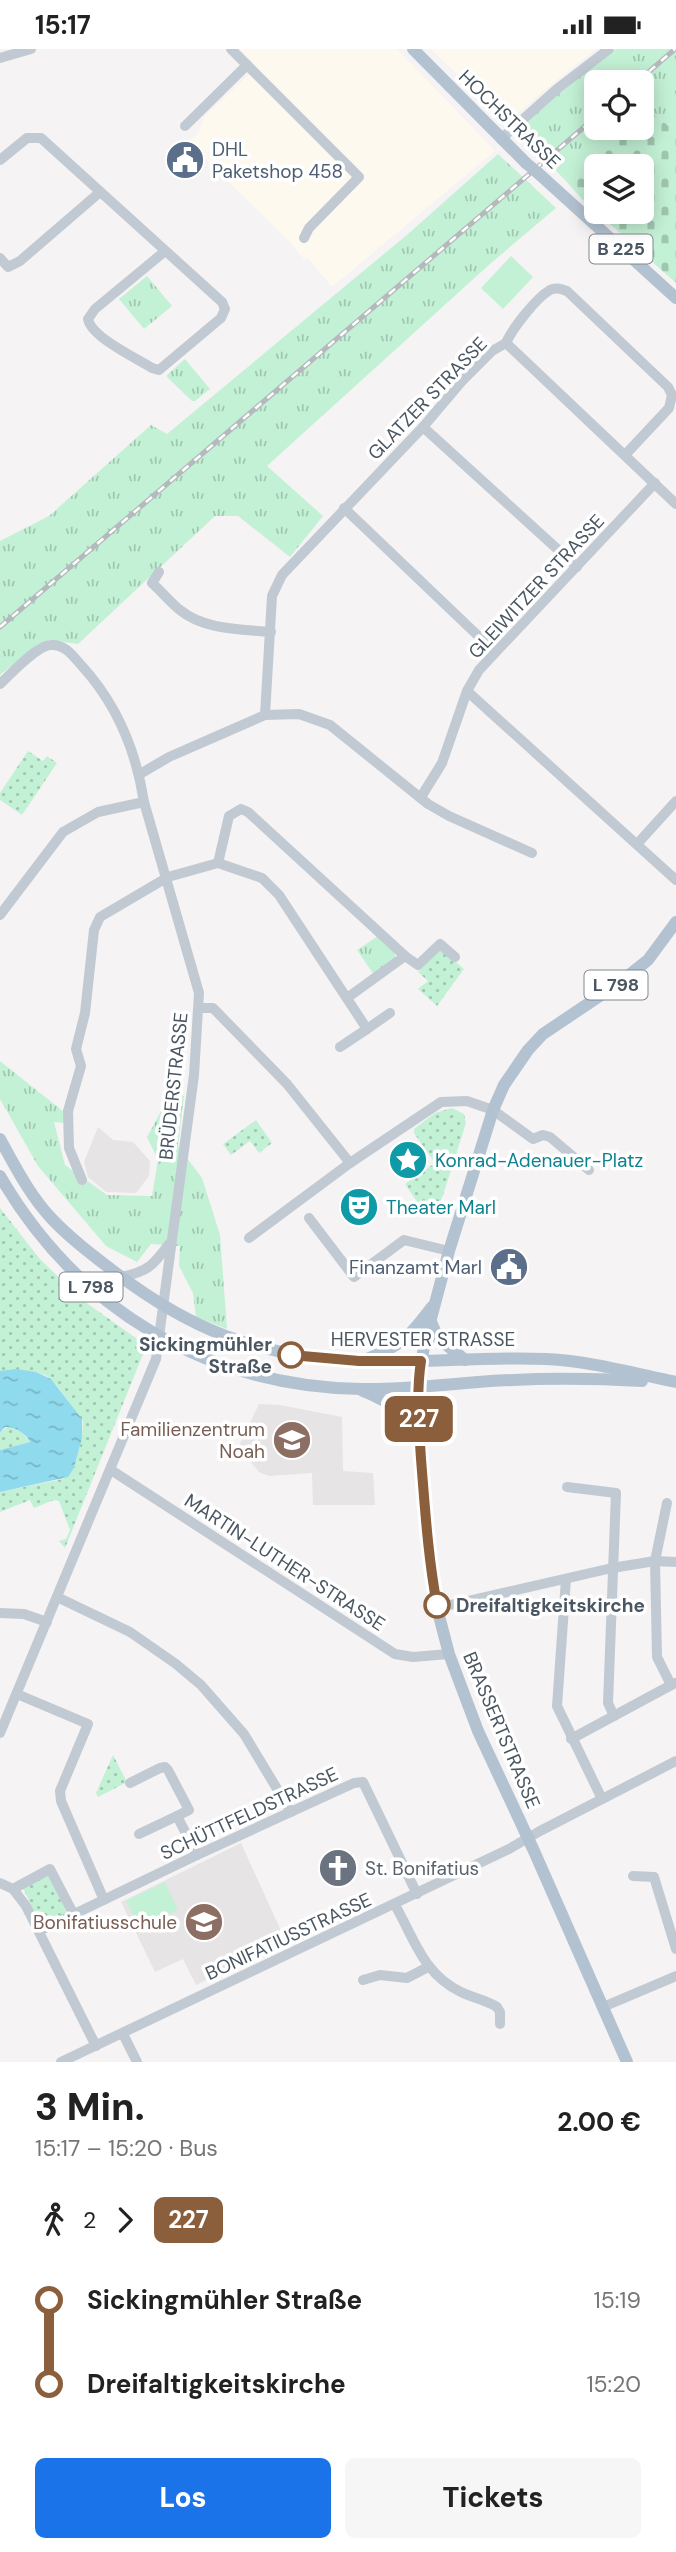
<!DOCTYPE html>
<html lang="de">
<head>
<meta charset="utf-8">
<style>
  body { margin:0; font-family:"DM Sans",sans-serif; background:#f6f6f6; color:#222; height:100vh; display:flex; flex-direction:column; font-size:26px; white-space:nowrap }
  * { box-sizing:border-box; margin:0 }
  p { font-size:23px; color:#767676 }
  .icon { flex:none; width:38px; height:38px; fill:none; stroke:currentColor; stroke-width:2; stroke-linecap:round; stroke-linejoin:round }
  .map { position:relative; height:2013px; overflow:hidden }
  .panel { display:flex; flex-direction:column; background:#fff; flex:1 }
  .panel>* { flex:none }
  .badge { padding:0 14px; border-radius:10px; font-size:24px; line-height:46px }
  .buttons { position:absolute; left:584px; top:21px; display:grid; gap:14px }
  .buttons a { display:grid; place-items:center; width:70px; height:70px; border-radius:10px; background:#fff; box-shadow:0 4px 18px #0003; font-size:35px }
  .map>.badge { position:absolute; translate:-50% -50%; box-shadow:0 0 0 4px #fff }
  .legs { display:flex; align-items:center; gap:10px; height:77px; padding:0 35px; font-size:23px }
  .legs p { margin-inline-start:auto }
  .overview { display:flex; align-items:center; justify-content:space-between; height:119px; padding:0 35px }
  h1 { font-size:38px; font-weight:800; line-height:52px }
  .primary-button { display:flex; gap:14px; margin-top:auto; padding:14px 35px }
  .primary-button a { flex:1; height:80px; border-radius:10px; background:#1a73e8; color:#fff; font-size:28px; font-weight:800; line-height:80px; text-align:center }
  .primary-button a+a { background:#f6f6f6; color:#222 }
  ul { padding:0 35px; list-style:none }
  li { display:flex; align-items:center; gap:24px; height:84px; font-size:26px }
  li i { display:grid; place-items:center; width:10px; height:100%; margin:0 9px; background:currentColor }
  li i::after { content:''; width:18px; height:18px; margin:-9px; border:5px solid; border-radius:50%; background:#fff }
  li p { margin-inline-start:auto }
  li:first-child i { background:linear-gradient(#0000 50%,currentColor 0) }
  li:last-child i { background:linear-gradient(currentColor 50%,#0000 0) }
  .status { display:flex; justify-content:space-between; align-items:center; height:49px; padding:0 35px; background:#fff; direction:ltr }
  .status svg { height:19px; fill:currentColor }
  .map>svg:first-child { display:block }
  .commercial { fill:#fdf9ef }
  .education { fill:#e6e4e5 }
  .grass { fill:url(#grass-tufts) }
  .cemetery { fill:url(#cemetery-stones); fill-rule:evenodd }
  .park { fill:url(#park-dots) }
  .garden { fill:#c3f1d5 }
  .water { fill:url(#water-ripples) }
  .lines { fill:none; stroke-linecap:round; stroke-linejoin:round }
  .minor { stroke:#c1cad2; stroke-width:10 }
  .major { stroke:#b3c2d1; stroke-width:12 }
  .rail-casing { stroke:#b5b8bd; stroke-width:5 }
  .rail { stroke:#fff; stroke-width:2.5; stroke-dasharray:8; stroke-linecap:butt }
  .major-bridge { stroke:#b3c2d1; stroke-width:12 }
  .line-1-casing { stroke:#fff; stroke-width:16 }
  .line-1 { stroke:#8b5e3c; stroke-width:10 }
  .stop-1-dot { fill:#fff; stroke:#8b5e3c; stroke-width:3.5 }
  .labels { text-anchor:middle; stroke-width:7; stroke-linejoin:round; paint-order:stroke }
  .shield { fill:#fff; stroke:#808990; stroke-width:2 }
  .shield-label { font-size:18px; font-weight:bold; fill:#4a5661 }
  .street-label { font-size:19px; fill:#4a5661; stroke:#fff }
  .service-label { font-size:19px; fill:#4e5e75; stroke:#fff; text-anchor:start }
  .culture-label { font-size:19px; fill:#0d838f; stroke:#fff; text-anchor:start }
  .stop-label { font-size:19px; font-weight:bold; fill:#4a5661; stroke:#fff; text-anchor:end }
  .education-label { font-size:19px; fill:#785e54; stroke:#fff; text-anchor:end }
  .worship-label { font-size:19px; fill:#5b616d; stroke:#fff; text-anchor:start }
</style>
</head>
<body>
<div class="status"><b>15:17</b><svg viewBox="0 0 49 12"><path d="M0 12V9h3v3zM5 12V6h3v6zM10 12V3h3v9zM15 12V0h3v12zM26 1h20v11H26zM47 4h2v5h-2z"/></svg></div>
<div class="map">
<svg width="676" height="2013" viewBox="0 0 676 2013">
  <defs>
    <pattern id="grass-tufts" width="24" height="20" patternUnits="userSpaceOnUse" patternTransform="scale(1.75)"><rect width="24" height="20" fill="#c3f1d5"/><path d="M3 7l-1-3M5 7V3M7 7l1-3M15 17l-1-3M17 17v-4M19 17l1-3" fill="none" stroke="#a0c6b0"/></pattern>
    <pattern id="cemetery-stones" width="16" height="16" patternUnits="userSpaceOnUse" patternTransform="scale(1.75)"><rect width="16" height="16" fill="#c3f1d5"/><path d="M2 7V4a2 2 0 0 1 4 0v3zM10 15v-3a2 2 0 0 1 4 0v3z" fill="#a0c6b0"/></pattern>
    <pattern id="park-dots" width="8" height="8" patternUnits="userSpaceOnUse" patternTransform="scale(1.75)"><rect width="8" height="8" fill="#c3f1d5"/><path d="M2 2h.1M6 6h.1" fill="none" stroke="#a0c6b0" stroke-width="1.8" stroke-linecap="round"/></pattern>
    <pattern id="water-ripples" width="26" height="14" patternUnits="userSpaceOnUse" patternTransform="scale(1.75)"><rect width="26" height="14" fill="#90daee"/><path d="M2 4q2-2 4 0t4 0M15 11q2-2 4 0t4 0" fill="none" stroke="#78b4c4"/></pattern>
  </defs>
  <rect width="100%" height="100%" fill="#f5f3f3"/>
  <!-- commercial -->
  <g class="commercial">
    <path d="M240 0H397L495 102 332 238 308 209 305 211 290 193 190 95 189 91 198 85 205 67 257 18Z"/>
    <path d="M431 0H596L543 42 507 74Z"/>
  </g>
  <!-- education -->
  <g class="education">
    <path d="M98 1078 113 1091 133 1093 150 1112 149 1127 136 1144 106 1143 88 1128 84 1113Z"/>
    <path d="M259 1355 280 1356 342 1368 343 1422 373 1424 375 1456H313L312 1424 269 1427 259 1423 249 1411 234 1407Z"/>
    <path d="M241 1794 286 1893 196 1936 183 1910 155 1923 121 1853Z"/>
  </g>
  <!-- grass -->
  <g class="grass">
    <path d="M616 0H676V71L668 77 649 58 642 64V33H597V79H625L565 131 518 83 521 75Z"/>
    <path d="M498 105 556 159 491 214 267 417 323 467 290 508 238 467H215L78 595 49 591 39 595 0 626V492L49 467 151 376 167 385 408 185Z"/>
    <path d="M147 227 172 257 144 280 119 250Z"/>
    <path d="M185 310 210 340 195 352H192L167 328V326Z"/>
    <path d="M378 887 395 902V910L374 926 357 901Z"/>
    <path d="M0 1012 64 1063V1074L54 1073 65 1116 107 1146 152 1147 158 1111 147 1088 172 1042 184 1047 178 1097 202 1129 220 1186 227 1280 196 1268 193 1244 179 1217 180 1197 151 1195 137 1213 106 1197 38 1117 0 1050Z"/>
  </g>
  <!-- cemetery -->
  <path class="cemetery" d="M649 58 668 77 676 71V234L583 151 565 131 625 79H642V64ZM597 117H642V163H597Z"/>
  <!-- park -->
  <g class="park">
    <path d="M28 702 43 712 47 707 57 714 22 766 0 751V744Z"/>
    <path d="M442 901 464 920 437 957 418 940 428 932 418 923 439 902Z"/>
    <path d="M452 1059 464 1065 466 1074 443 1146 437 1161 426 1166 405 1135 435 1114 414 1084V1080L435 1064Z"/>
    <path d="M256 1071 272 1094 259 1104 250 1092 231 1106 223 1095Z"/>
    <path d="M0 1159 39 1209 81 1250 140 1292 143 1305 65 1499 59 1492 66 1490 70 1481 59 1452 54 1451 34 1459 30 1451 0 1463V1443L63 1430 74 1419 82 1389 83 1372 57 1337 47 1327 36 1323 0 1322Z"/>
    <path d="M8 1377 21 1382 30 1393 0 1401V1384Z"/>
    <path d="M113 1706 127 1733 98 1748 96 1744Z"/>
    <path d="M49 1826 67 1864 41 1877 23 1839Z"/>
  </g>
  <!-- garden -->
  <g class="garden">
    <path d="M511 207 533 228 503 260 481 239Z"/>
    <path d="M165 1833 178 1861 140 1880 126 1852Z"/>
  </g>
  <!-- water -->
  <path class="water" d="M16 1320 36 1323 51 1330 82 1370V1389L74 1419 68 1428 0 1443V1401L30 1393C27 1385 14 1377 5 1378L0 1384V1322Z"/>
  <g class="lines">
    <!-- minor -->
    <g class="minor">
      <path d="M231 0 359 128 309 179 304 189"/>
      <path d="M0 9 31 0"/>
      <path d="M185 77 247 16"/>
      <path d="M501 90 557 40 609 0"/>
      <path d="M0 111 27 89H41L222 253 225 260 221 269 159 321 152 319C136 309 91 288 88 270L95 260 164 203"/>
      <path d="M0 209 8 218 20 212 100 143"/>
      <path d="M506 294C512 280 536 249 550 241 556 238 561 240 567 242L668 338 672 346 669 359 625 406"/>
      <path d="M423 378 577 518"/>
      <path d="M344 459 494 602"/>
      <path d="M159 523 152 534C162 543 170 553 180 561 204 581 242 580 271 583"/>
      <path d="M0 635C11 625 37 596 51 596 65 595 73 607 81 616 117 655 136 701 144 753L199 944 194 1026 156 1310 0 1684"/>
      <path d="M467 642 676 831"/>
      <path d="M265 666 272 547 282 526 423 378 462 332 492 302 506 294 676 455"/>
      <path d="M140 725 169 708 265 666 299 665 330 676 428 755 449 767 532 804"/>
      <path d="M421 748 442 714 467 642 479 621 655 434"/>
      <path d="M638 794 676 752"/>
      <path d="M218 814 229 767 241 760 248 763 405 907 347 949"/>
      <path d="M0 866 63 783 98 763 144 753"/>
      <path d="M405 907 418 916 440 895 455 908"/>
      <path d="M200 959H213L287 1035 350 1114"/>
      <path d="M340 998 367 980"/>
      <path d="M82 1131 69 1099 68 1062 81 1017 76 1000 85 964 94 881 100 868 168 828 218 814 262 829 279 846 367 980 390 964"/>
      <path d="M309 1169 354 1228 404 1191 449 1202"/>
      <path d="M249 1189 350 1114 441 1053 467 1052 493 1061 533 1090 543 1086 550 1088 589 1121"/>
      <path d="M121 1228C147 1223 153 1217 169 1195"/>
      <path d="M111 1421 395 1605 413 1608 449 1605"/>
      <path d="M567 1438 616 1444 608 1654 614 1667"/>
      <path d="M667 1454 655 1512 657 1608 671 1636"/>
      <path d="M566 1530 557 1657 602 1750"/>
      <path d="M57 1548 130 1583 176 1615 201 1636 244 1685 291 1763"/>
      <path d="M437 1559 612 1519 655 1512 676 1513"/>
      <path d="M0 1564 24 1565 47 1573"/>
      <path d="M17 1645 88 1675 60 1742 61 1752 104 1851"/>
      <path d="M571 1690 675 1634"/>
      <path d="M130 1734 160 1719 165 1718 168 1721 189 1761 177 1767 197 1806"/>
      <path d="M139 1785 177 1767"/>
      <path d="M633 1827 654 1828 676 1900"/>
      <path d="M0 1834 13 1840 26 1857 96 1997"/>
      <path d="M13 1840 50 1820 74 1866"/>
      <path d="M395 1856C414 1889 423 1925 461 1943 473 1949 486 1951 497 1958L500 1963V1975"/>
      <path d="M39 1882 197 1806 354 1734 363 1733 417 1845"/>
      <path d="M363 1931 380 1926 407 1929 428 1918"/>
      <path d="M603 1958 676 1927"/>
      <path d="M123 1985 137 2013"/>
      <path d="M61 2013 509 1800 540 1782 676 1712"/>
    </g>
    <!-- major -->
    <g class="major">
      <path d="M413 0 526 114"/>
      <path d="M538 124 676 249"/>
      <path d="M0 1090C15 1117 30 1147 52 1170 70 1189 91 1205 112 1221 190 1281 257 1307 355 1312 419 1315 482 1307 546 1310 590 1312 633 1324 676 1333"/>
      <path d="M0 1127C78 1261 206 1337 361 1340 400 1341 439 1336 478 1333 532 1329 587 1329 642 1332"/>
      <path d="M431 1273 438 1289 465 1311"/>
      <path d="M369 1309C403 1296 410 1287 432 1258"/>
      <path d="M363 1342C386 1351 407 1365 420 1386"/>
      <path d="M627 2013 534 1802 478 1682 449 1605 437 1559 429 1508 417 1338 425 1292 449 1202 493 1061 504 1036 528 1001 543 985 619 934 648 911 676 873"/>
    </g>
    <!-- rail casing -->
    <g class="rail-casing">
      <g id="rail">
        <path d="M637 33 675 0"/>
        <path d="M0 578 597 67"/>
      </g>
    </g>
    <!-- rail -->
    <use href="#rail" class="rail"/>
    <!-- major-bridge -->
    <path class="major-bridge" d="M526 114 538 124"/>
  </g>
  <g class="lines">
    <!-- line-1 casing -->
    <g class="line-1-casing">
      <path id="line-1" d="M291 1306 359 1312H421C416 1345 419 1377 421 1410 425 1459 428 1508 437 1556"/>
    </g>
    <!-- line-1 -->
    <use href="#line-1" class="line-1"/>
  </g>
  <!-- icons -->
  <defs>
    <g id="civic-disc" transform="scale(2.0125)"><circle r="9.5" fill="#5c6f8a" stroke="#fff"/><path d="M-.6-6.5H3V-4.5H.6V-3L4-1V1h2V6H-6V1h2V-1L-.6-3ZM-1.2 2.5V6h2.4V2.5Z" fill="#fff"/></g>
    <g id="sight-disc" transform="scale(2.0125)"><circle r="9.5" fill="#0f9aa8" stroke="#fff"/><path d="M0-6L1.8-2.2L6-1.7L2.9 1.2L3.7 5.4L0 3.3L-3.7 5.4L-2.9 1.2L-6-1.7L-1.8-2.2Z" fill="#fff"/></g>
    <g id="theatre-disc" transform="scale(2.0125)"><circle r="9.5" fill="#0f9aa8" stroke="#fff"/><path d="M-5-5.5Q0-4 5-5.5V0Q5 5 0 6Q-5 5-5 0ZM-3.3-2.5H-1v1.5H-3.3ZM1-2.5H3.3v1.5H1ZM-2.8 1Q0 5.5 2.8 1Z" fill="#fff"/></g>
    <g id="school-disc" transform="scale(2.0125)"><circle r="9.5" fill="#8d6e63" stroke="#fff"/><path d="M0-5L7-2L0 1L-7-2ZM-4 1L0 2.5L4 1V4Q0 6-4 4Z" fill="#fff"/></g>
    <g id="church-disc" transform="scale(2.0125)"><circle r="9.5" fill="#6b7280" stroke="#fff"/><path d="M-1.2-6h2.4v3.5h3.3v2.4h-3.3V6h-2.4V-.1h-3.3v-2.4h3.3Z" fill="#fff"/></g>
  </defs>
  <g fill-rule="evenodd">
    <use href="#civic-disc" x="185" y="111"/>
    <use href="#sight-disc" x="408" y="1111"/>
    <use href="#theatre-disc" x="359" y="1158"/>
    <use href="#civic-disc" x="509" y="1218"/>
    <use href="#school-disc" x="292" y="1391"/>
    <use href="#church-disc" x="338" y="1819"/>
    <use href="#school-disc" x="204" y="1873"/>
  </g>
  <!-- markers -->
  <g class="stop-1-dot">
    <circle cx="291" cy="1306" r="12"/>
    <circle cx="437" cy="1556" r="12"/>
  </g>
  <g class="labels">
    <!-- shield labels -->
    <g class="shield">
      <rect x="589.5" y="185.5" width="63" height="29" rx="5"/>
      <rect x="584.5" y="921.5" width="63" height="29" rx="5"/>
      <rect x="59.5" y="1223.5" width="63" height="29" rx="5"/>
    </g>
    <g class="shield-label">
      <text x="621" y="206">B 225</text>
      <text x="616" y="942">L 798</text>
      <text x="91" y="1244">L 798</text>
    </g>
    <!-- street labels -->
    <g class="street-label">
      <text transform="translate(510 70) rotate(44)" y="7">HOCHSTRASSE</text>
      <text transform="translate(427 349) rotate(-46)" y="7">GLATZER STRASSE</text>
      <text transform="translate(536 537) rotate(-47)" y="7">GLEIWITZER STRASSE</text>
      <text transform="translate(173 1037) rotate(-84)" y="7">BRÜDERSTRASSE</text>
      <text x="423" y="1297">HERVESTER STRASSE</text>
      <text transform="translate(285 1513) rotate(33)" y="7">MARTIN-LUTHER-STRASSE</text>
      <text transform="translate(502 1681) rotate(67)" y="7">BRASSERTSTRASSE</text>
      <text transform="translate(249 1764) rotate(-25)" y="7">SCHÜTTFELDSTRASSE</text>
      <text transform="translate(288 1887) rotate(-25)" y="7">BONIFATIUSSTRASSE</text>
    </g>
    <!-- service labels -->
    <g class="service-label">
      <text x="212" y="107">DHL<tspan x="212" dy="22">Paketshop 458</tspan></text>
      <text x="482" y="1225" text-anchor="end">Finanzamt Marl</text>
    </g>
    <!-- culture labels -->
    <g class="culture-label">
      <text x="435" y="1118">Konrad-Adenauer-Platz</text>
      <text x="386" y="1165">Theater Marl</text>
    </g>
    <!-- stop labels -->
    <g class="stop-label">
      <text x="272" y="1302">Sickingmühler<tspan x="272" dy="22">Straße</tspan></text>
      <text x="456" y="1563" text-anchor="start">Dreifaltigkeitskirche</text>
    </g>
    <!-- education labels -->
    <g class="education-label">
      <text x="265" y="1387">Familienzentrum<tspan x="265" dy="22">Noah</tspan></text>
      <text x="177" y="1880">Bonifatiusschule</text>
    </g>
    <!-- worship labels -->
    <g class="worship-label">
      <text x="365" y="1826">St. Bonifatius</text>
    </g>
  </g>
</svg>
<div class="buttons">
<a><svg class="icon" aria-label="locate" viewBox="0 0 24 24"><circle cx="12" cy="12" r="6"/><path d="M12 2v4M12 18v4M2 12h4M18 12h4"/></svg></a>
<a><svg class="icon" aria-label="layers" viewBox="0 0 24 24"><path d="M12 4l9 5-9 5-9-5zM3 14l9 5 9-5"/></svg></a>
</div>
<b class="badge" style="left:419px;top:1370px;background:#8b5e3c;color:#fff">227</b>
</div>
<section class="panel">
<div class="overview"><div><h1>3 Min.</h1><p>15:17 – 15:20 · Bus</p></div><b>2.00 €</b></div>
<div class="legs"><svg class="icon" aria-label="walk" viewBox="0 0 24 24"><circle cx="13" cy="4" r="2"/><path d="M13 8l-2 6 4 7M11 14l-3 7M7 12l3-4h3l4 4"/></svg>2<svg class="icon" aria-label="forward" viewBox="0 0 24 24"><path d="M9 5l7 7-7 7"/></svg><b class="badge" style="background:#8b5e3c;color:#fff">227</b></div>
<ul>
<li><i style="color:#8b5e3c"></i><b>Sickingmühler Straße</b><p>15:19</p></li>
<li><i style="color:#8b5e3c"></i><b>Dreifaltigkeitskirche</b><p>15:20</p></li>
</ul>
<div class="primary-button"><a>Los</a><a>Tickets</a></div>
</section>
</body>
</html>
